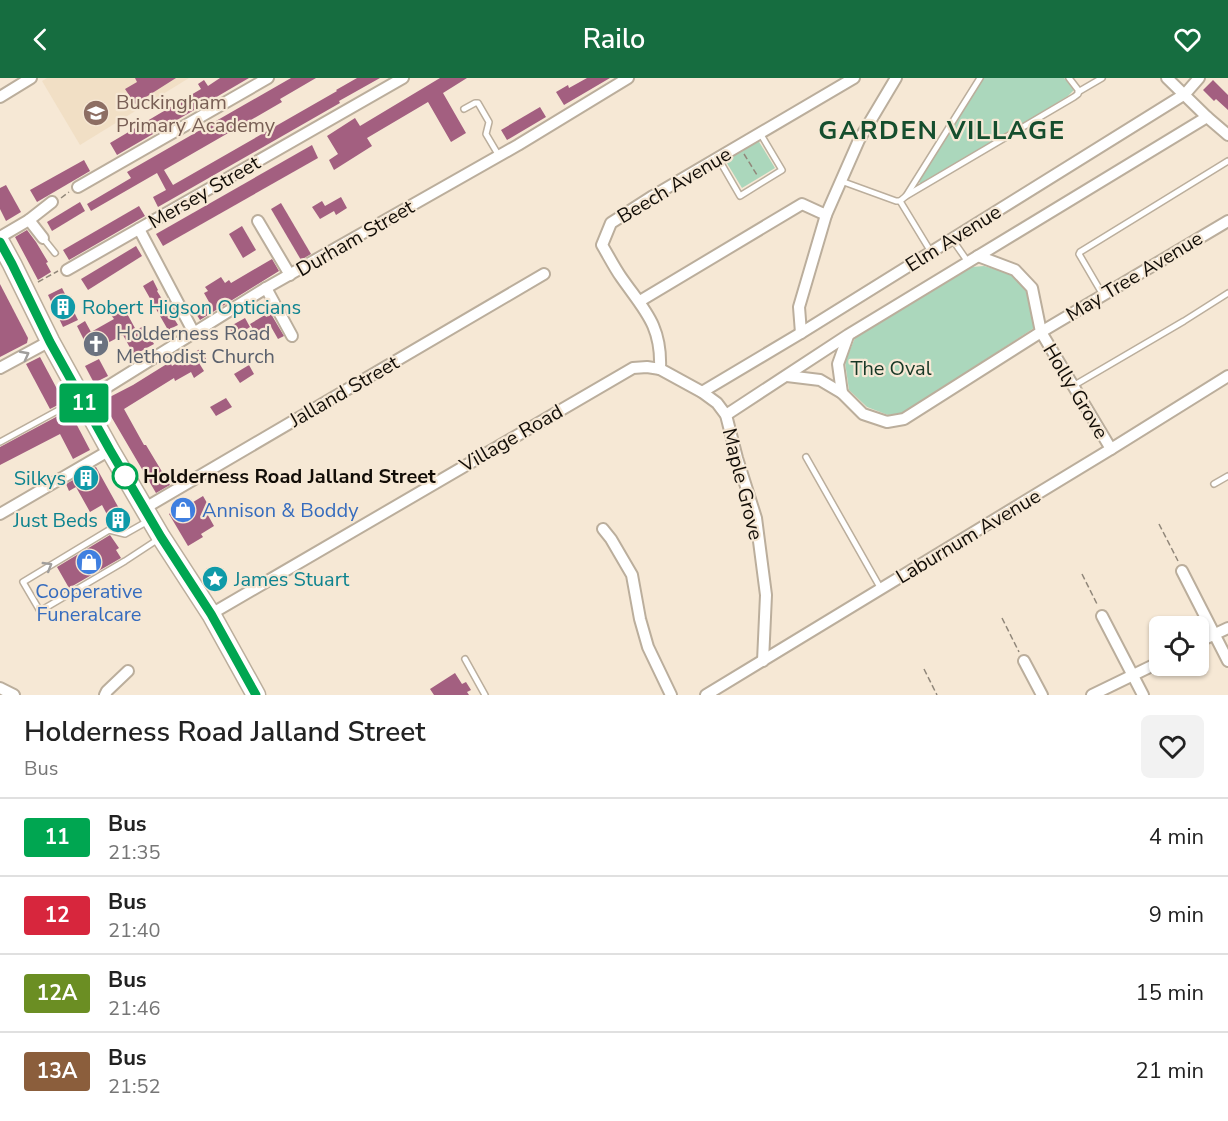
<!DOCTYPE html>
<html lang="en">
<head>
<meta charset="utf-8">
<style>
  body { margin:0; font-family:"Nunito Sans",sans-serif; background:#f2f2f2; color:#222; height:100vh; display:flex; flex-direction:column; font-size:22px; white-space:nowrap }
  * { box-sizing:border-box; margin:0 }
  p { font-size:20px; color:#767676 }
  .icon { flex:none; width:33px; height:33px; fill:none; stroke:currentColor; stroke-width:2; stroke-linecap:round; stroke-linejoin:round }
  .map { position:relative; height:617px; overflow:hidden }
  .details { display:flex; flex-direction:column; background:#fff; flex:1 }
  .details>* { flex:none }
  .badge { padding:0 12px; border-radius:4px; font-size:21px; line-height:39px }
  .fabs { position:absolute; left:1149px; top:538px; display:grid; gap:12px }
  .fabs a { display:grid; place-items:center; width:60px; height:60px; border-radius:9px; background:#fff; box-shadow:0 2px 4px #0004; font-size:30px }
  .map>.badge { position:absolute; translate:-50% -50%; box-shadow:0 0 0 3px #fff }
  .round { display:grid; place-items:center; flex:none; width:63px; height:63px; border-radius:9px; background:#f2f2f2 }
  .summary { display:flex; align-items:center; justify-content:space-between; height:102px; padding:0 24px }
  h1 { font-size:28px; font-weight:600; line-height:45px }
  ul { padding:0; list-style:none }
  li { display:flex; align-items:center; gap:18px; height:78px; padding:0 24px; border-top:2px solid #e0e0e0 }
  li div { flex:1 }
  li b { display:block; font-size:22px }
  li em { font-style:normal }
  li .badge { min-width:66px; font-weight:700; text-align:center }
  header { display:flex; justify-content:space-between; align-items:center; height:78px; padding:0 24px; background:#166d40; color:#fff; font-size:27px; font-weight:600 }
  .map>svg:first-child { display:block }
  .built { fill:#f1dfc5 }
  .green { fill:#abd7bc }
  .building { fill:#a35f80 }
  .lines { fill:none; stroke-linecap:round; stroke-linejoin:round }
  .service-casing { stroke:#bbae9c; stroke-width:8 }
  .minor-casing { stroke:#bbae9c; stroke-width:14 }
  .trunk-casing { stroke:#bbae9c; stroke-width:21 }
  .path { stroke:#91877a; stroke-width:1.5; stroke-dasharray:6 3; stroke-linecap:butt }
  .service { stroke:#fff; stroke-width:5 }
  .minor { stroke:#fff; stroke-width:10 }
  .trunk { stroke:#fff; stroke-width:18 }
  .oneway { stroke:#a09e9c }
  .line-casing { stroke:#fff; stroke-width:14 }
  .line { stroke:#00a651; stroke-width:9 }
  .stop-dot { fill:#fff; stroke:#00a651; stroke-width:3 }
  .labels { text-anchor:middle; stroke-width:4.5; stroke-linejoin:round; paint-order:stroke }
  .education-label { font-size:20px; fill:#785e54; stroke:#f6e8d5; text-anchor:start }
  .street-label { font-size:20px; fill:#120d07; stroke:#f6e8d5 }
  .culture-label { font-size:20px; fill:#0d838f; stroke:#f6e8d5; text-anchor:start }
  .worship-label { font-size:20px; fill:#5b616d; stroke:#f6e8d5; text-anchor:start }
  .park-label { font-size:20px; fill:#163725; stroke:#f6e8d5 }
  .stop-label { font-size:20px; font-weight:bold; fill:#120d07; stroke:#f6e8d5; text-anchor:start }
  .shop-label { font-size:20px; fill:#366cbe; stroke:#f6e8d5; text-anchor:start }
  .district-label { font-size:26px; font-weight:bold; letter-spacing:1.5px; fill:#154e2e; stroke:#f6e8d5 }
</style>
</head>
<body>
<header><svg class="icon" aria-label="back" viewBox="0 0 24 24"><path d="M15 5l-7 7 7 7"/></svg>Railo<svg class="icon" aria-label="heart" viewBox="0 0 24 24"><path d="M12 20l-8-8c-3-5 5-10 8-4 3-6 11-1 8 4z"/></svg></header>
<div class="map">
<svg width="1228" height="617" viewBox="0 0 1228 617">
  <rect width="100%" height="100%" fill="#f6e8d5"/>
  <!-- built -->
  <path class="built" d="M47 0H189L80 67 42 3Z"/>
  <!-- green -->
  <g class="green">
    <path d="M983 0H1064L1073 9 1074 12 1068 18 922 107 919 104 920 99Z"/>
    <path d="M758 62 775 90 742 110 725 82Z"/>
    <path d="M984 188 1011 196 1026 212 1034 250 903 335 888 337 867 329 849 312 845 284 855 260 972 189Z"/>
  </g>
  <!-- building -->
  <g class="building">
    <path d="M135 0H176L135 26 125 11 137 4Z"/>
    <path d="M220 0H249L117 77 110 65 201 11 198 6 204 2 208 8Z"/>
    <path d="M291 0H316L280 21 282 24 164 92 173 107 337 13 336 12 357 0H380L339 23 340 25 158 129 153 119 166 112 157 95 91 133 87 126 131 100 127 94Z"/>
    <path d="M440 0H467L443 15 466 55 451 64 428 24 367 60 372 68 334 92 329 82 338 76 327 58 355 40 360 48Z"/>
    <path d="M587 0H610L564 27 556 14 568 7 569 10Z"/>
    <path d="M1213 2 1228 17V32L1216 21 1214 23 1203 12Z"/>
    <path d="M540 29 546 39 507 62 501 52Z"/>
    <path d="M312 67 318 80 163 168 156 156Z"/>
    <path d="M84 82 90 93 37 124 30 112Z"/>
    <path d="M6 107 21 134 6 143 0 131V110Z"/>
    <path d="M341 119 347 130 336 137 334 133 320 141 312 129 322 123 325 128Z"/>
    <path d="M80 124 85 133 52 153 47 144Z"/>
    <path d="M281 125 311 176 301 182 271 131Z"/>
    <path d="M139 128 145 138 69 182 63 172Z"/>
    <path d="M242 148 256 172 243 180 229 156Z"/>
    <path d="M27 152 36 164 48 184 46 185 51 194 38 202 15 159Z"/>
    <path d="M136 168 142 178 88 212 81 201Z"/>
    <path d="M272 181 279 193 200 242 195 234 207 227 206 226 209 224 204 215 208 213 205 209 221 199 225 205 229 202 231 205Z"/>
    <path d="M153 202 158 212 157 213 178 247 168 252 143 208Z"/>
    <path d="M0 206 28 260 27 265 0 279Z"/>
    <path d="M62 210 78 242 63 249 48 217Z"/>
    <path d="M124 230 136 252 144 248 154 266 134 277 123 257 90 274 77 248 85 243 91 254 114 241 111 237Z"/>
    <path d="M271 236 284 258 278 261 270 247 256 256 250 246 265 237 266 239Z"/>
    <path d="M245 240 250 249 234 259 229 249Z"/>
    <path d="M200 271 206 281 199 285 204 293 194 300 191 294 175 303 174 300 124 331 144 367H146L170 407 156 415 102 323 133 307 170 284 172 288Z"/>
    <path d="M40 279 64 324 50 331 26 286Z"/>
    <path d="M99 281 108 298 94 305 85 288Z"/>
    <path d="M249 287 254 296 240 305 234 296Z"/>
    <path d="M226 320 232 329 216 338 210 329Z"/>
    <path d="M69 332 90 372 73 381 60 356 0 387V369Z"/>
    <path d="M96 389 126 443 116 449 113 448 102 427 90 434 76 409 69 413 66 406Z"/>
    <path d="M203 418 210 430 205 432 214 448 201 456 203 459 188 468 169 436 183 427 185 429Z"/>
    <path d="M110 457 119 470 116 472 121 480 69 510 57 489Z"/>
    <path d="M455 595 462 606 466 604 471 612 467 614 469 617H434L430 611Z"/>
  </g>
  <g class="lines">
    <!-- service casing -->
    <g class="service-casing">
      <g id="service">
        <path d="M1078 14 1102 0"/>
        <path d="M464 31 475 25H478L489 44 486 56 499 78"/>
        <path d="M718 80 740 118 782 92 760 55"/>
        <path d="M841 103 896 123H900L906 118 980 0"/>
        <path d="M906 118 1074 19 1078 16 1079 13 1069 0"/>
        <path d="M900 123 931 174"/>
        <path d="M43 160 55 175"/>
        <path d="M952 161 968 184"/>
        <path d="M1103 217 1079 176 1080 174 1228 83"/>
        <path d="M1073 308 1184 243 1228 215"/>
        <path d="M0 364 79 321"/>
        <path d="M806 379 881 511"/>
        <path d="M1214 406 1228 398"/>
        <path d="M148 443 125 456 109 452 23 504 40 533 125 483 160 460"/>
        <path d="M465 581 485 617"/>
      </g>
    </g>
    <!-- minor casing -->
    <g class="minor-casing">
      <g id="minor">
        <path d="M1167 0 1207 39 1228 57"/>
        <path d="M0 19 31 0"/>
        <path d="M78 109 268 0"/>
        <path d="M29 142 43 160"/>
        <path d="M258 143 290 197"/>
        <path d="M139 151 194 255"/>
        <path d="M0 159 29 142 52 124"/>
        <path d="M67 192 403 0"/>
        <path d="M266 210 292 258"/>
        <path d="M640 223 802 126 826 137"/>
        <path d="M801 255 799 229 826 137 859 62 896 0"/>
        <path d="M0 290 50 263"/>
        <path d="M787 298 820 302 842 315 863 336 887 344 904 341 1041 254 1032 210 1015 192 978 178"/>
        <path d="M702 314 801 255 1185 16 1199 0"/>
        <path d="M842 315 838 286 848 258"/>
        <path d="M83 324 266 210 518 67 628 0"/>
        <path d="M726 337 848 257 1207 39"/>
        <path d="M1111 371 1041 254 1228 143"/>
        <path d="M145 430 544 196"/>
        <path d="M0 436 110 372"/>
        <path d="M603 451 611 461 632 497 640 541 648 569 671 617"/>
        <path d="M1182 493 1228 583"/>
        <path d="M211 536 633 290 647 289 660 291"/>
        <path d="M1102 538 1143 617"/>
        <path d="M1198 564 1228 550"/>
        <path d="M763 583 766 517 756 440 737 380 726 337 717 325 702 314 660 291C662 247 644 232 621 199 614 189 608 177 602 167L611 145 653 118 854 0"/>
        <path d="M1024 583 1042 617"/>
        <path d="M0 610 14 617"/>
        <path d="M105 617 107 613 128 593"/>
        <path d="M706 617 1111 371 1228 298"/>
        <path d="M1092 617 1160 584"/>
      </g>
    </g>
    <!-- trunk casing -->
    <g class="trunk-casing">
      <path id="trunk" d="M0 164 12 186 50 263 110 372 161 459 211 536 256 617"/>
    </g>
    <!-- path -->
    <g class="path">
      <path d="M744 76 757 97"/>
      <path d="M61 120 69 114"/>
      <path d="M38 204 58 193"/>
      <path d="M1159 446 1178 483"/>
      <path d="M1082 496 1098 528"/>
      <path d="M1002 540 1019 574"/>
      <path d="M924 591 937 617"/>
    </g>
    <!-- service -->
    <use href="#service" class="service"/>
    <!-- minor -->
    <use href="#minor" class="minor"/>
    <!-- trunk -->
    <use href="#trunk" class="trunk"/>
  </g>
  <!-- one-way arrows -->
  <defs><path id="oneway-chevron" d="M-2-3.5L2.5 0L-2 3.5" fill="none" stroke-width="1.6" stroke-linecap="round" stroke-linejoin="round" transform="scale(1.5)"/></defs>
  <g class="oneway">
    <use href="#oneway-chevron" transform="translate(25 277) rotate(-28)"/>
    <use href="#oneway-chevron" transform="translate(48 488) rotate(-31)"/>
  </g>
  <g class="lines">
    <!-- line casing -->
    <g class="line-casing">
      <path id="line" d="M0 164 12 186 50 264 110 372 161 459 211 536 256 617"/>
    </g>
    <!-- line -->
    <use href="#line" class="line"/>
  </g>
  <!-- icons -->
  <defs>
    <g id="school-disc" transform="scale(1.35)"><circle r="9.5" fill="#8d6e63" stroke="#f6e8d5"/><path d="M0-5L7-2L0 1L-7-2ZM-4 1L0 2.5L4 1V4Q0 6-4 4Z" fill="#fff"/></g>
    <g id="building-disc" transform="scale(1.35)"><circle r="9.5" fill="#0f9aa8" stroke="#f6e8d5"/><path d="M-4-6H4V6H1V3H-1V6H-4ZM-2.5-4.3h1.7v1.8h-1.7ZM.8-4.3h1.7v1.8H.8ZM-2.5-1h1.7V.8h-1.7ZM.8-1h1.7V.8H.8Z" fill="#fff"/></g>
    <g id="church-disc" transform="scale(1.35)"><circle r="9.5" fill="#6b7280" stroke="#f6e8d5"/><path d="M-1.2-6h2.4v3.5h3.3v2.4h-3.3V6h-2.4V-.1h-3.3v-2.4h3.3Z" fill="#fff"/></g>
    <g id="shop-disc" transform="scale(1.35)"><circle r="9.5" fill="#3f7fe0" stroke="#f6e8d5"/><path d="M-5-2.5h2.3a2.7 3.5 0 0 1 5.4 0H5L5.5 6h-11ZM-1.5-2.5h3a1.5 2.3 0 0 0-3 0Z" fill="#fff"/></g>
    <g id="sight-disc" transform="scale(1.35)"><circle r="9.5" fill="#0f9aa8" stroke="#f6e8d5"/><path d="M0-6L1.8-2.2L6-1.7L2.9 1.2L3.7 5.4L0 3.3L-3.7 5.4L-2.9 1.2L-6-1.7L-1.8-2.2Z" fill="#fff"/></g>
  </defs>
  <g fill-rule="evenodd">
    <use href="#school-disc" x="96" y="35"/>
    <use href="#building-disc" x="63" y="229"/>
    <use href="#church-disc" x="96" y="266"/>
    <use href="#building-disc" x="86" y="400"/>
    <use href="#shop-disc" x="183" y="432"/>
    <use href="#building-disc" x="118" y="442"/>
    <use href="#shop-disc" x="89" y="484"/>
    <use href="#sight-disc" x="215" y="501"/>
  </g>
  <!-- markers -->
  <circle class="stop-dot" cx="125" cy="398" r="12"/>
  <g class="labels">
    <!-- education labels -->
    <g class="education-label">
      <text x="116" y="31">Buckingham<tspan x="116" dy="23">Primary Academy</tspan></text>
    </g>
    <!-- street labels -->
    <g class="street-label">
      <text transform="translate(674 107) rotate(-31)" y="7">Beech Avenue</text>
      <text transform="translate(204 114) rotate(-30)" y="7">Mersey Street</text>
      <text transform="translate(355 160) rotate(-30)" y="7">Durham Street</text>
      <text transform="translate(953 160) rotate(-32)" y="7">Elm Avenue</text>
      <text transform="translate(1134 198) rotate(-31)" y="7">May Tree Avenue</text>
      <text transform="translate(344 313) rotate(-30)" y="7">Jalland Street</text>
      <text transform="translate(1076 313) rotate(59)" y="7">Holly Grove</text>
      <text transform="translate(511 360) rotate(-30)" y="7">Village Road</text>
      <text transform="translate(743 406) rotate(76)" y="7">Maple Grove</text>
      <text transform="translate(968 458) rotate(-31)" y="7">Laburnum Avenue</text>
    </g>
    <!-- culture labels -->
    <g class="culture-label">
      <text x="82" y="236">Robert Higson Opticians</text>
      <text x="66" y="407" text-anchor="end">Silkys</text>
      <text x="98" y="449" text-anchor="end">Just Beds</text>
      <text x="234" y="508">James Stuart</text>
    </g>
    <!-- worship labels -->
    <g class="worship-label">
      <text x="116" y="262">Holderness Road<tspan x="116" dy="23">Methodist Church</tspan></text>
    </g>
    <!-- park labels -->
    <g class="park-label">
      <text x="891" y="297">The Oval</text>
    </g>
    <!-- stop labels -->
    <g class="stop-label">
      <text x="143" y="405">Holderness Road Jalland Street</text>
    </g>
    <!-- shop labels -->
    <g class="shop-label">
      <text x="202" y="439">Annison &amp; Boddy</text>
      <text x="89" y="520" text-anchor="middle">Cooperative<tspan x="89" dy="23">Funeralcare</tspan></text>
    </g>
    <!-- district labels -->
    <g class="district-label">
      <text x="942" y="61">GARDEN VILLAGE</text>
    </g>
  </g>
</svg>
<div class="fabs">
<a><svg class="icon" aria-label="locate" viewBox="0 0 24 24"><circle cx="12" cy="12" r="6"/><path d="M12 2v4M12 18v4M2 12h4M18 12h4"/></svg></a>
</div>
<b class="badge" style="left:84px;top:325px;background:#00a651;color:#fff">11</b>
</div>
<section class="details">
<div class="summary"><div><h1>Holderness Road Jalland Street</h1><p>Bus</p></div><a class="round"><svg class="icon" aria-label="heart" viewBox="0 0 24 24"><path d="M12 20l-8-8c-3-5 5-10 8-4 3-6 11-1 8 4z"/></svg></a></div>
<ul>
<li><span class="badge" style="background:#00a651;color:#fff">11</span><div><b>Bus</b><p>21:35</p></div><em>4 min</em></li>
<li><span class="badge" style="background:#d7263d;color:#fff">12</span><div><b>Bus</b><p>21:40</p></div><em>9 min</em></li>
<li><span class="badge" style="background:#6b8e23;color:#fff">12A</span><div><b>Bus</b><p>21:46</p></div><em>15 min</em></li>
<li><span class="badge" style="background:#8b5e3c;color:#fff">13A</span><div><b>Bus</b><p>21:52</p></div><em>21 min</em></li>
</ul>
</section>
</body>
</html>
